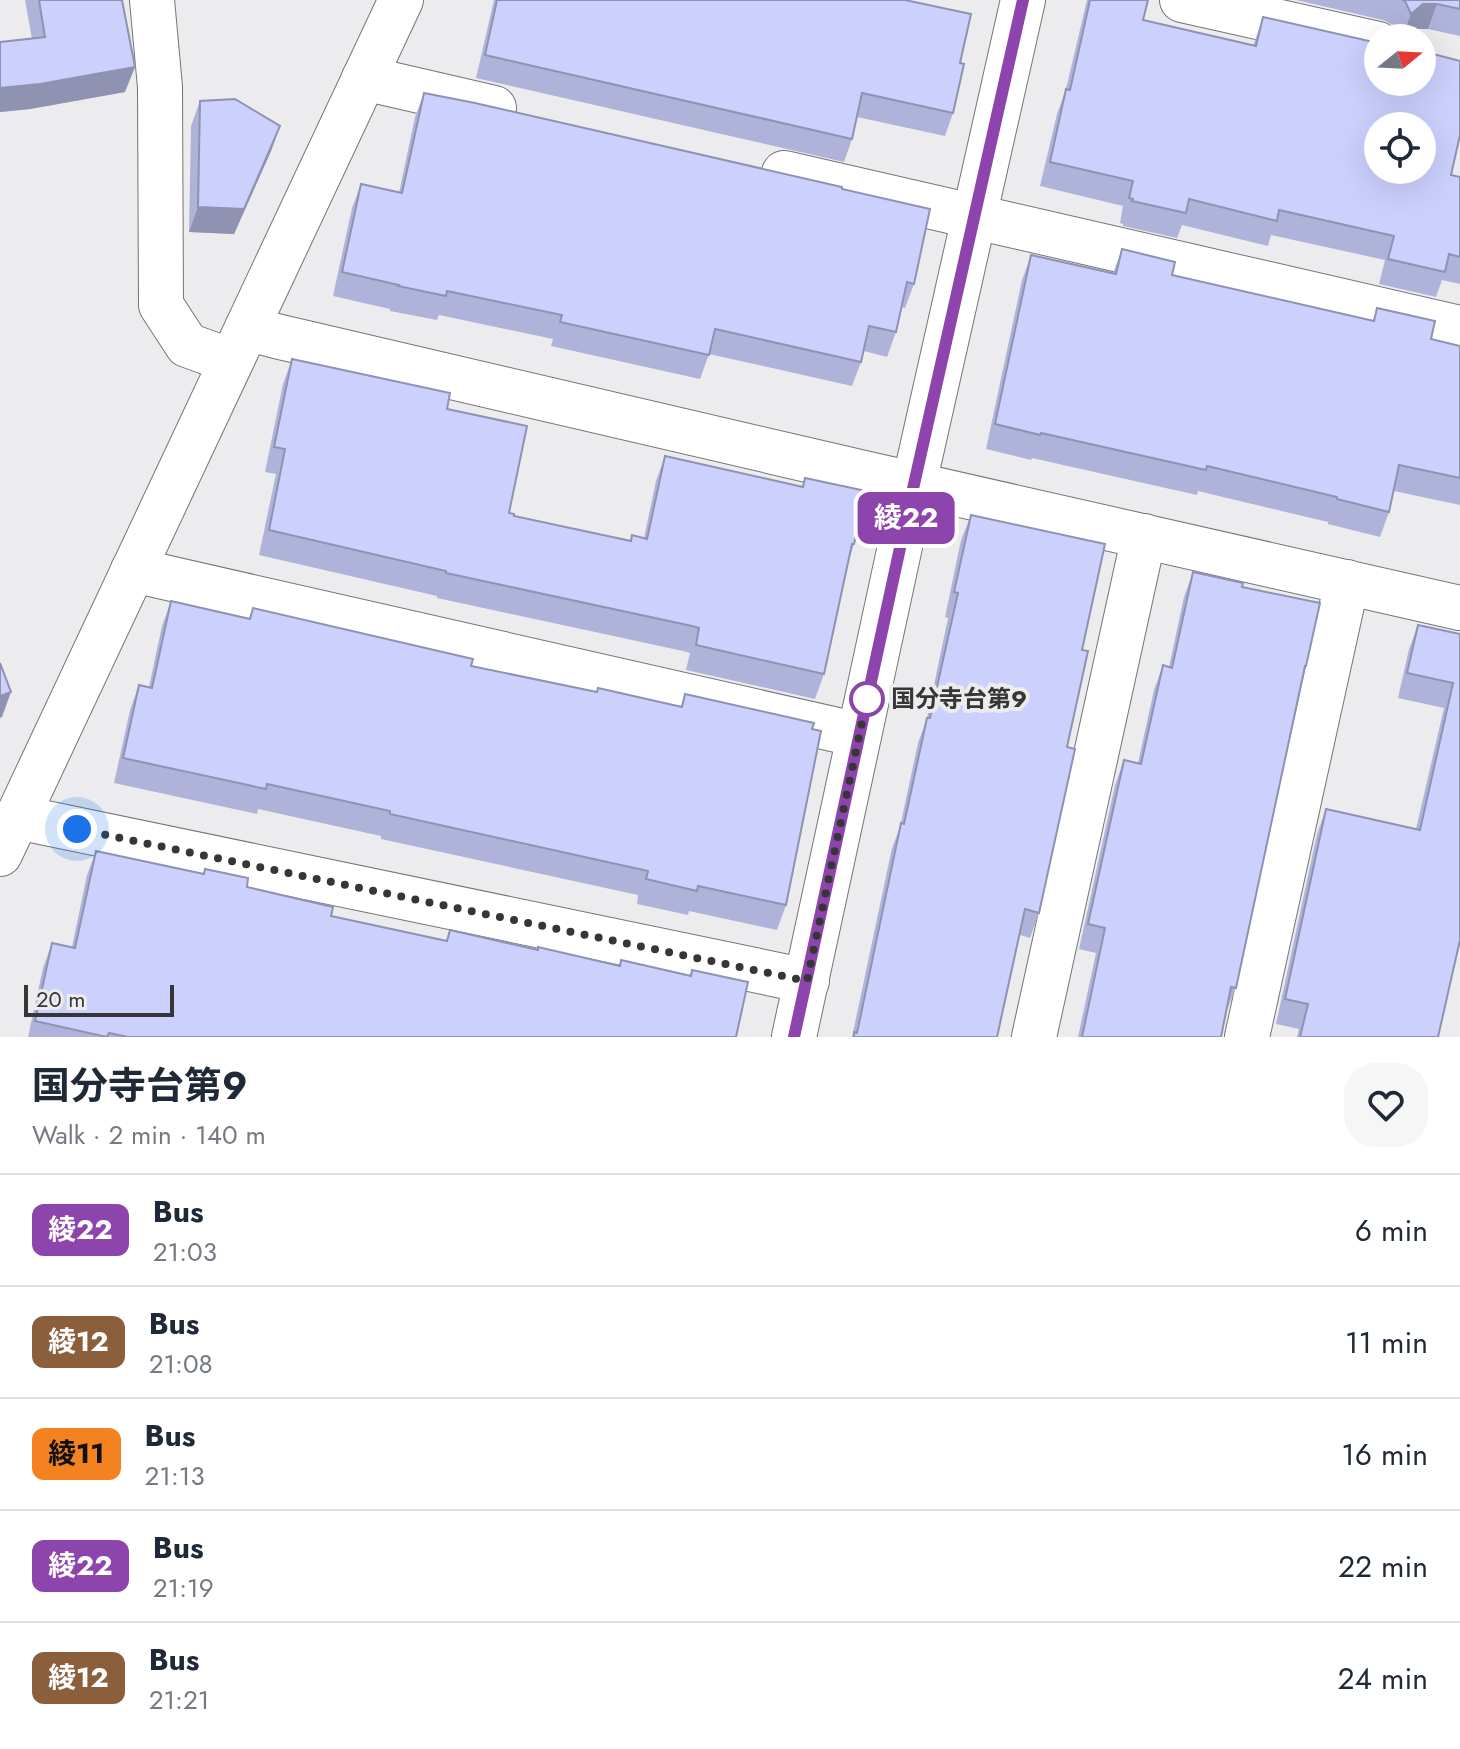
<!DOCTYPE html>
<html lang="en">
<head>
<meta charset="utf-8">
<style>
  body { margin:0; font-family:Jost,"Noto Sans JP",sans-serif; background:#f6f6f7; color:#1f2937; height:100vh; display:flex; flex-direction:column; font-size:30px; white-space:nowrap }
  * { box-sizing:border-box; margin:0 }
  p { font-size:26px; color:#747a83 }
  .icon { flex:none; width:44px; height:44px; fill:none; stroke:currentColor; stroke-width:2; stroke-linecap:round; stroke-linejoin:round }
  .map { position:relative; height:1037px; overflow:hidden }
  .sheet { display:flex; flex-direction:column; background:#fff; flex:1 }
  .sheet>* { flex:none }
  .badge { padding:0 16px; border-radius:12px; font-size:28px; line-height:52px }
  .needle { width:52px; rotate:72deg }
  .tools { position:absolute; left:1364px; top:24px; display:grid; gap:16px }
  .tools a { display:grid; place-items:center; width:72px; height:72px; border-radius:50%; background:#fff; box-shadow:0 8px 32px #0002; font-size:40px }
  .scale { position:absolute; left:24px; bottom:20px; width:150px; box-sizing:border-box; padding-left:8px; border:4px solid #363636; border-top:0; font-size:22px; line-height:28px; white-space:nowrap; color:#363636; -webkit-text-stroke:6px #ececee; paint-order:stroke }
  .you { position:absolute; width:40px; height:40px; margin:-20px; border:6px solid #fff; border-radius:50%; background:#1a73e8; box-shadow:0 0 0 12px #1a73e833 }
  .map>.badge { position:absolute; translate:-50% -50%; box-shadow:0 0 0 4px #fff }
  .round { display:grid; place-items:center; flex:none; width:84px; height:84px; border-radius:32px; background:#f6f6f7 }
  .headline { display:flex; align-items:center; justify-content:space-between; height:136px; padding:0 32px }
  h1 { font-size:38px; font-weight:700; line-height:60px }
  ul { padding:0; list-style:none }
  li { display:flex; align-items:center; gap:24px; height:112px; padding:0 32px; border-top:2px solid #e0e1e3 }
  li div { flex:1 }
  li b { display:block; font-size:30px }
  li em { font-style:normal }
  li .badge { min-width:88px; font-weight:700; text-align:center }
  .map>svg:first-child { display:block }
  .lines { fill:none; stroke-linecap:round; stroke-linejoin:round }
  .minor-casing { stroke:#747475; stroke-width:46 }
  .minor { stroke:#fff; stroke-width:44 }
  .wall { fill:#afb3da }
  .shaded-wall { fill:#8f92b1 }
  .building { fill:#ccd0fd; stroke:#8f92b1; stroke-width:2; fill-rule:evenodd }
  .line-casing { stroke:#fff; stroke-width:18 }
  .line { stroke:#8e44ad; stroke-width:12 }
  .walk { stroke:#363636; stroke-width:8; stroke-dasharray:0 14.4 }
  .stop-dot { fill:#fff; stroke:#8e44ad; stroke-width:4 }
  .labels { text-anchor:middle; stroke-width:8; stroke-linejoin:round; paint-order:stroke }
  .stop-label { font-size:24px; font-weight:bold; fill:#363636; stroke:#ececee; text-anchor:start }
</style>
</head>
<body>
<div class="map">
<svg width="1460" height="1037" viewBox="0 0 1460 1037">
  <rect width="100%" height="100%" fill="#ececee"/>
  <g class="lines">
    <!-- minor casing -->
    <g class="minor-casing">
      <g id="minor">
        <path d="M152 0 160 87 161 305 187 345 231 361"/>
        <path d="M1182 0 1378 44"/>
        <path d="M364 78 494 108"/>
        <path d="M784 173 1460 328"/>
        <path d="M247 328 276 336 868 474 1460 608"/>
        <path d="M133 570 859 735"/>
        <path d="M17 817 807 981"/>
        <path d="M0 854 401 0"/>
        <path d="M794 1037 902 537 1023 0"/>
        <path d="M1034 1037 1144 536"/>
        <path d="M1247 1037 1347 582"/>
      </g>
    </g>
    <!-- minor -->
    <use href="#minor" class="minor"/>
  </g>
  <!-- wall -->
  <g class="wall">
    <path d="M25 0H122L125 92 30 109 0 112V42L32 39Z"/>
    <path d="M494 0H905L960 63 953 113 945 136 857 117 852 139 844 162 476 78Z"/>
    <path d="M1087 0H1148L1143 20 1253 46 1263 17 1451 175 1460 177V284L1442 280 1436 297 1379 284 1385 260 1271 235 1268 246 1182 225 1177 238 1123 226V224L1120 223 1123 206 1040 186 1057 114 1066 89Z"/>
    <path d="M1296 0H1460V36L1428 29H1414L1401 38 1395 26 1383 20Z"/>
    <path d="M424 93 842 189 914 284 905 308 901 307 896 332 887 357 864 351 861 362 852 386 709 354 700 379 551 346 553 339 439 315 437 320 390 311V309L333 296 352 208 361 184 399 193 415 117Z"/>
    <path d="M200 101 280 126 271 151 234 234 189 232 191 126Z"/>
    <path d="M1122 249 1172 275 1373 321 1377 308 1431 339 1460 346V505L1394 491 1389 512 1380 537 1328 524V522L1198 491 1197 495 1032 458 1031 460 986 449 1022 280 1031 255 1113 273Z"/>
    <path d="M292 359 447 409 509 513 514 516 630 541 632 535 644 538 656 481 665 456 802 486 805 478 854 544 849 559 824 674 815 699 686 670 690 653 683 651 437 598V596L259 555 276 474 265 472 283 384Z"/>
    <path d="M971 515 1082 650 1039 913 1030 938 1020 935 997 1037H852L892 848 900 827 918 743 927 718 948 618 945 617 961 540Z"/>
    <path d="M1193 572 1242 587 1306 666 1303 676 1236 988 1226 1012 1221 1037H1078L1096 953 1079 949 1115 785 1124 760 1138 763 1154 690 1163 665 1169 667 1184 597Z"/>
    <path d="M171 601 249 618 253 608 471 666 596 692 681 706 685 694 786 905 777 930 689 911 688 915 637 904 638 895 381 839V836L258 809 257 814 114 783 130 710 139 685 149 687 162 626Z"/>
    <path d="M1418 625 1460 634 1438 1037H1297L1299 1029 1276 1024 1317 834 1326 809 1416 829 1444 708 1398 698 1409 649Z"/>
    <path d="M96 851 203 874 205 869 247 887 331 916 446 941 450 930 619 966 621 960 691 975 692 970 736 1037H28L43 968 52 943 72 947 87 875Z"/>
  </g>
  <!-- shaded-wall -->
  <g class="shaded-wall">
    <path d="M1423 4H1437L1428 29H1414L1402 38 1411 14Z"/>
    <path d="M135 67 125 92 30 109 0 112V88Z"/>
    <path d="M280 126 271 151 234 234 189 232 198 207Z"/>
    <path d="M11 692 2 717 0 718V696Z"/>
  </g>
  <!-- building -->
  <g class="building">
    <path d="M39 0H122L135 67 40 84 0 88V42L45 37Z"/>
    <path d="M497 0H905L971 14 960 63 964 64 953 113 862 93 852 139 485 55Z"/>
    <path d="M1090 0H1148L1143 20 1256 46 1263 17 1378 43V82H1422V51L1460 61V135L1451 175 1460 177V257L1449 254 1445 272 1388 259 1394 236 1279 210 1277 221 1189 199 1186 213 1132 201 1133 199 1129 198 1133 181 1050 162 1066 89 1070 90ZM1378 126H1422V170H1378Z"/>
    <path d="M1402 0H1460V9L1437 4H1423L1411 14 1405 1Z"/>
    <path d="M424 93 475 103 842 187V189L930 209 914 284 907 282 896 332 869 326 861 362 715 329 709 355 560 322 562 315 447 291 446 296 398 286 399 285 342 272 361 184 402 193Z"/>
    <path d="M235 99 280 126 244 209 198 207 200 101Z"/>
    <path d="M1122 249 1175 262 1172 275 1374 321 1377 308 1435 321 1431 339 1460 346V478L1399 465 1389 512 1337 499V497L1207 466 1206 470 1041 433 1040 435 995 424 1031 255 1116 274Z"/>
    <path d="M292 359 450 393 447 409 527 426 509 513 514 514V516L631 541 632 535 647 539 665 456 803 487 805 478 866 491 854 544H852L824 674 696 645 699 628 692 626 446 573V571L269 530 285 449 274 447Z"/>
    <path d="M971 515 1105 544 1082 650 1088 651 1067 747 1075 749 1039 913 1025 909 997 1037H854V1032L857 1033 901 823 904 824 927 718H930L958 593 954 592Z"/>
    <path d="M1193 572 1243 583 1242 587 1320 603 1306 666H1305L1236 988 1231 987 1221 1037H1082L1105 928 1088 924 1124 760 1141 764 1163 665 1172 668Z"/>
    <path d="M171 601 250 619 253 608 473 659 471 666 597 692 598 688 682 707 685 694 814 723 812 729 821 731 786 905 698 886 697 891 646 879 648 871 390 814V811L267 784 266 789 123 758 139 685 152 688Z"/>
    <path d="M1418 625 1460 634V940L1438 1037H1300L1308 1004 1285 999 1326 809 1420 830 1453 683 1407 673Z"/>
    <path d="M0 663 11 692 0 696Z"/>
    <path d="M96 851 204 874 205 869 248 878 247 887 333 907 331 916 447 941 450 930 538 950V947L620 966 621 960 691 976 692 970 748 982 736 1037H128L109 1033 107 1037 35 1021 52 943 75 948Z"/>
  </g>
  <g class="lines">
    <!-- line casing -->
    <g class="line-casing">
      <path id="line" d="M794 1037 908 511 1023 0"/>
    </g>
    <!-- line -->
    <use href="#line" class="line"/>
    <!-- walk -->
    <path class="walk" d="M77 829 807 981 867 699"/>
  </g>
  <!-- markers -->
  <circle class="stop-dot" cx="867" cy="699" r="16"/>
  <g class="labels">
    <!-- stop labels -->
    <g class="stop-label">
      <text x="891" y="707">国分寺台第9</text>
    </g>
  </g>
</svg>
<div class="tools">
<a><svg class="needle" viewBox="-14 -14 28 28"><path d="M0-13l5 13h-10z" fill="#e53935"/><path d="M0 13l5-13h-10z" fill="#747a83"/></svg></a>
<a><svg class="icon" aria-label="locate" viewBox="0 0 24 24"><circle cx="12" cy="12" r="6"/><path d="M12 2v4M12 18v4M2 12h4M18 12h4"/></svg></a>
</div>
<div class="scale">20 m</div>
<div class="you" style="left:77px;top:829px"></div>
<b class="badge" style="left:906px;top:518px;background:#8e44ad;color:#fff">綾22</b>
</div>
<section class="sheet">
<div class="headline"><div><h1>国分寺台第9</h1><p>Walk · 2 min · 140 m</p></div><a class="round"><svg class="icon" aria-label="heart" viewBox="0 0 24 24"><path d="M12 20l-8-8c-3-5 5-10 8-4 3-6 11-1 8 4z"/></svg></a></div>
<ul>
<li><span class="badge" style="background:#8e44ad;color:#fff">綾22</span><div><b>Bus</b><p>21:03</p></div><em>6 min</em></li>
<li><span class="badge" style="background:#8b5e3c;color:#fff">綾12</span><div><b>Bus</b><p>21:08</p></div><em>11 min</em></li>
<li><span class="badge" style="background:#f58220;color:#111">綾11</span><div><b>Bus</b><p>21:13</p></div><em>16 min</em></li>
<li><span class="badge" style="background:#8e44ad;color:#fff">綾22</span><div><b>Bus</b><p>21:19</p></div><em>22 min</em></li>
<li><span class="badge" style="background:#8b5e3c;color:#fff">綾12</span><div><b>Bus</b><p>21:21</p></div><em>24 min</em></li>
</ul>
</section>
</body>
</html>
